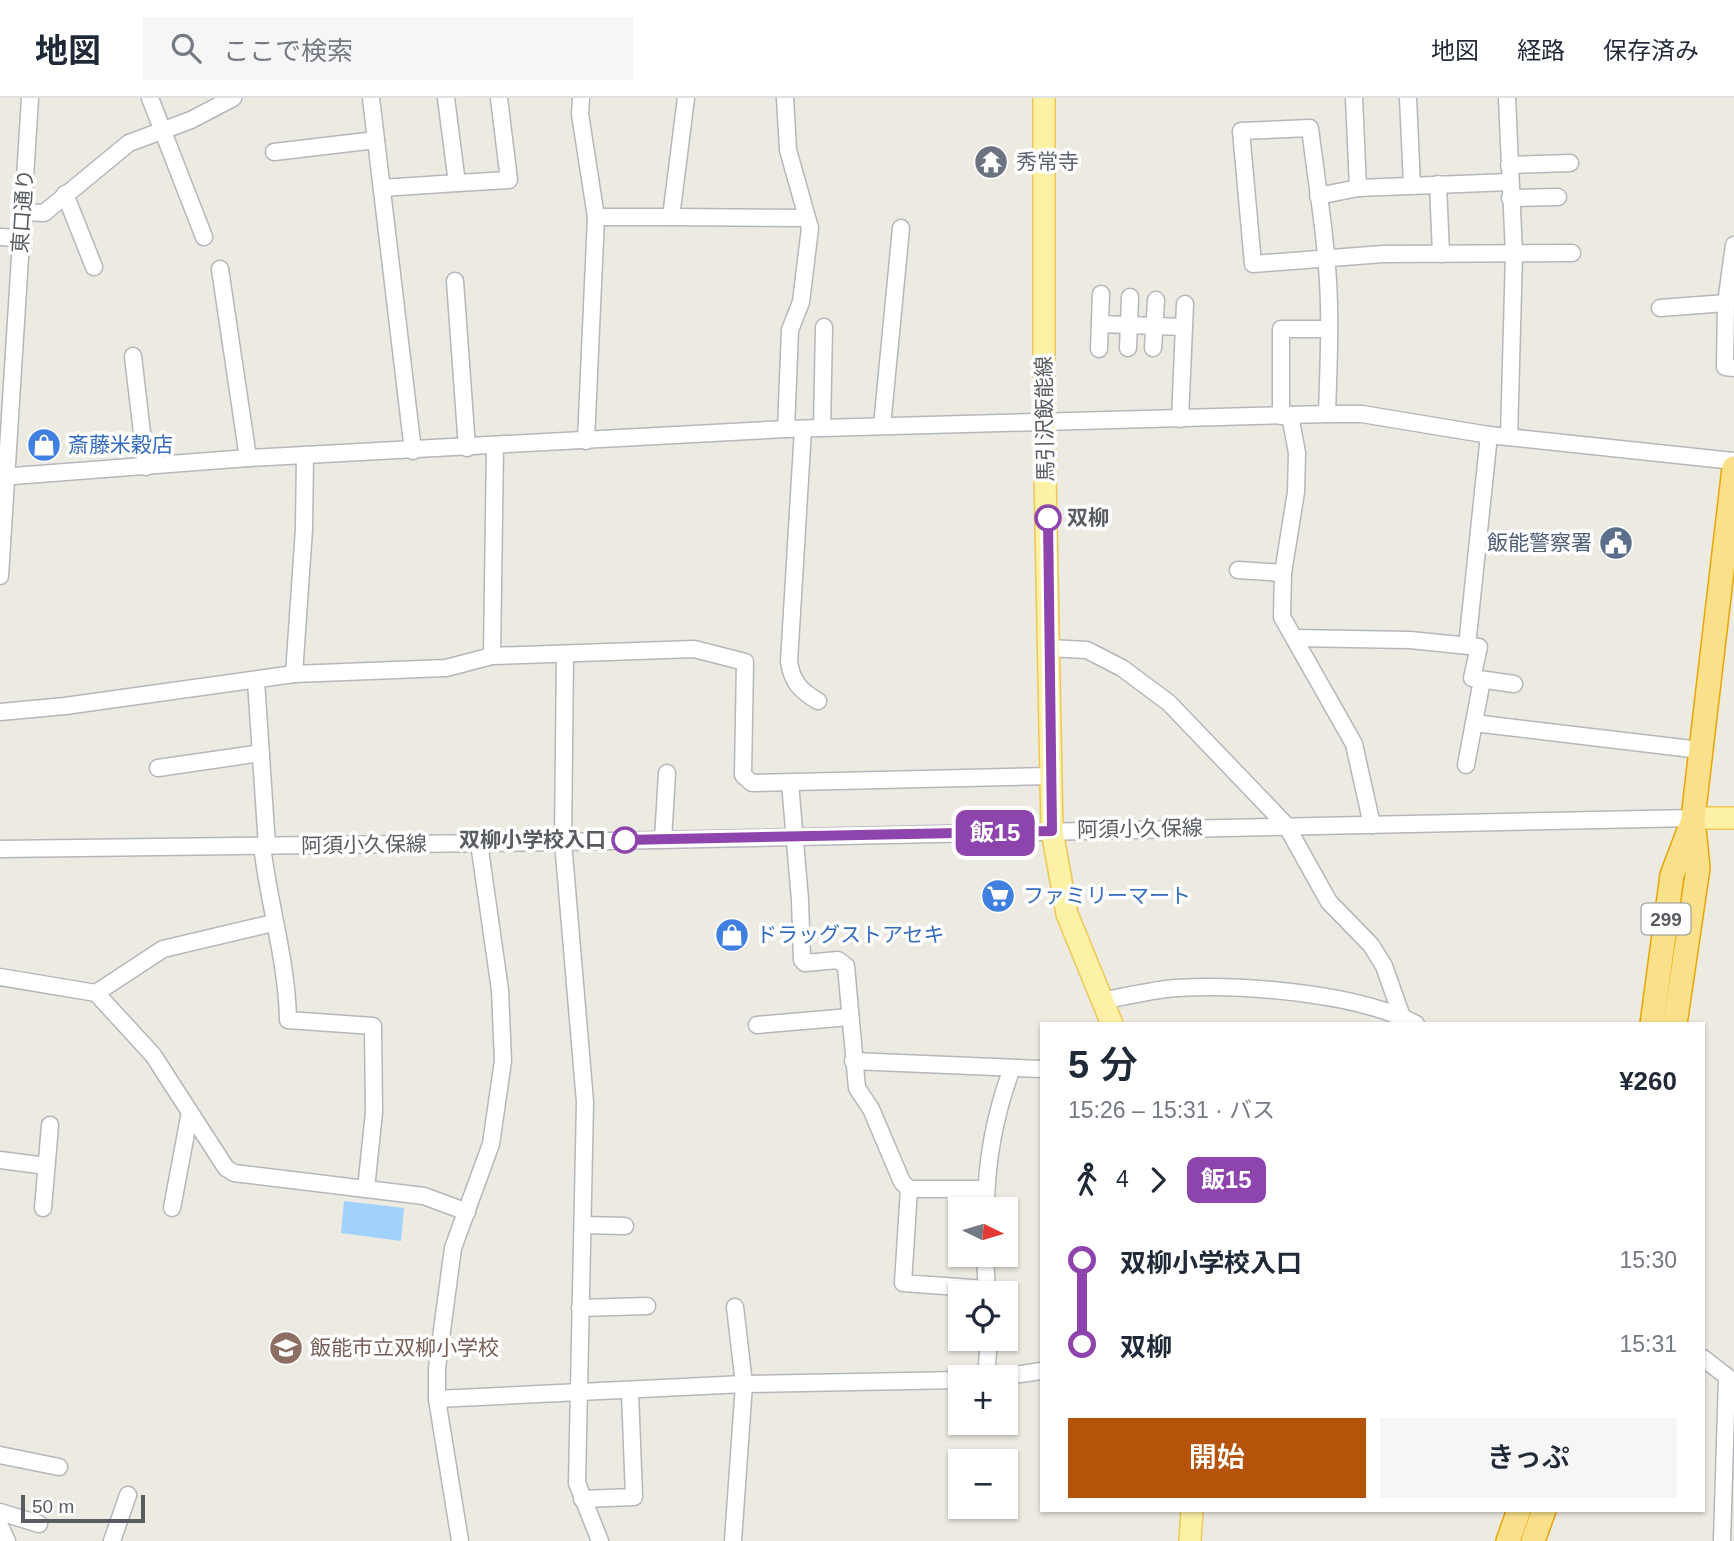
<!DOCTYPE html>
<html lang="ja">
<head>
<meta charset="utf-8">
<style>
  body { margin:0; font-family:Helvetica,"Noto Sans JP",sans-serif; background:#f6f6f7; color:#1f2937; height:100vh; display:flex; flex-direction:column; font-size:26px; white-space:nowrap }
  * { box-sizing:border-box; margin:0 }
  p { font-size:23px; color:#747a83 }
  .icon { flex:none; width:38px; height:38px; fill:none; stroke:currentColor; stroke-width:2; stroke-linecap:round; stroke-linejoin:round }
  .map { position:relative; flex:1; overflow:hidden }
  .side { position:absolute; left:1040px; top:924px; width:665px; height:490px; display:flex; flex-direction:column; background:#fff; border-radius:0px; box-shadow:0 2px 5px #0004 }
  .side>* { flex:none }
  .badge { padding:0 14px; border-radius:10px; font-size:24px; line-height:46px }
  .needle { width:46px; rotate:95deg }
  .fabs { position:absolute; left:948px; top:1099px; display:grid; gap:14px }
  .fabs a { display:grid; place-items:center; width:70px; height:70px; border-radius:0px; background:#fff; box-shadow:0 2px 5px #0004; font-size:35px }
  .scale { position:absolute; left:21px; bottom:18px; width:124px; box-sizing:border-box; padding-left:7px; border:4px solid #595d61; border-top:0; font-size:19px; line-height:24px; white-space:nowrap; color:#595d61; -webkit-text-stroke:5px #fff; paint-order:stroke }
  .map>.badge { position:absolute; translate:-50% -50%; box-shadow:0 0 0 4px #fff }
  .legs { display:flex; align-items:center; gap:10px; height:77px; padding:0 28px; font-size:23px }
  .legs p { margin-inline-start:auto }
  .headline { display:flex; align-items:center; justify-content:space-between; height:119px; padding:0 28px }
  h1 { font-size:38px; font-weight:600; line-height:52px }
  .primary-button { display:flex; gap:14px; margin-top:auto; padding:14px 28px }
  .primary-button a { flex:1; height:80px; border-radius:0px; background:#b45309; color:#fff; font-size:28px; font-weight:600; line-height:80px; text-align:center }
  .primary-button a+a { background:#f6f6f7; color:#1f2937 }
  ul { padding:0 28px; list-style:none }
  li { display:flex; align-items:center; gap:24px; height:84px; font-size:26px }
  li i { display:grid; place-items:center; width:10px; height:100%; margin:0 9px; background:currentColor }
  li i::after { content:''; width:18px; height:18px; margin:-9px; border:5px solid; border-radius:50%; background:#fff }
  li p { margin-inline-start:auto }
  li:first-child i { background:linear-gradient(#0000 50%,currentColor 0) }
  li:last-child i { background:linear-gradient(currentColor 50%,#0000 0) }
  header { display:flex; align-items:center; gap:42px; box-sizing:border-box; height:98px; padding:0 35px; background:#fff; border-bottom:2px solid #e0e1e3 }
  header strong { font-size:33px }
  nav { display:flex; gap:38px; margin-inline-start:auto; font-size:24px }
  .search { width:490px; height:63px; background:#f6f6f7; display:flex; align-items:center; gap:18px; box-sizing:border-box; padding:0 24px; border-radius:0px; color:#747a83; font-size:26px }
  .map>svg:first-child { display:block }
  .water { fill:#a0d2fd }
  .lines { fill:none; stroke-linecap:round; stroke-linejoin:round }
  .minor-casing { stroke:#b4b7bb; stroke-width:19 }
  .major-casing { stroke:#edc759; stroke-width:24 }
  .highway-casing { stroke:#e7a606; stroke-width:26 }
  .minor { stroke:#fff; stroke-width:16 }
  .major { stroke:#fdf1a5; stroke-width:21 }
  .highway { stroke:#fae08a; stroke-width:23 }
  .line-1-casing { stroke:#fff; stroke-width:16 }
  .line-1 { stroke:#8e44ad; stroke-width:10 }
  .stop-1-dot { fill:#fff; stroke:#8e44ad; stroke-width:3.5 }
  .labels { text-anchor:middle; stroke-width:7; stroke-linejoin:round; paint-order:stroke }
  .shield { fill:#fff; stroke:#8b8e90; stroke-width:2 }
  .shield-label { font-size:19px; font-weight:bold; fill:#595d61 }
  .worship-label { font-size:21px; fill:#5b616d; stroke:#fff; text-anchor:start }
  .street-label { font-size:21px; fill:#595d61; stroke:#fff }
  .shop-label { font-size:21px; fill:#366cbe; stroke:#fff; text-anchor:start }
  .stop-label { font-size:21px; font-weight:bold; fill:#595d61; stroke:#fff; text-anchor:start }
  .service-label { font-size:21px; fill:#4e5e75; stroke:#fff; text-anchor:end }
  .education-label { font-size:21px; fill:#785e54; stroke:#fff; text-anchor:start }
</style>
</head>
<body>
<header>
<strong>地図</strong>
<div class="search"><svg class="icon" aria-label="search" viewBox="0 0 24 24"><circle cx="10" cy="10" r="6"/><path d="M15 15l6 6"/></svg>ここで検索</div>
<nav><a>地図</a><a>経路</a><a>保存済み</a></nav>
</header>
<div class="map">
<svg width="1734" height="1443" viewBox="0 0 1734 1443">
  <rect width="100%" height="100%" fill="#eceae1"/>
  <!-- water -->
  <path class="water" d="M344 1103 404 1110 401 1143 341 1135Z"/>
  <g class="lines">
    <!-- minor casing -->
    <g class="minor-casing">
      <g id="minor">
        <path d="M150 0 204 139"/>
        <path d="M371 0 413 353"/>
        <path d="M581 0 580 16 596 119 586 343"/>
        <path d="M785 0 788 52 810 130 801 204 790 232 786 331"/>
        <path d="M1354 0 1358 90"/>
        <path d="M1408 0 1412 87"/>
        <path d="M1507 0 1514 156 1509 339"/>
        <path d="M274 54 376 42"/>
        <path d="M1509 67 1570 65"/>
        <path d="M457 85 509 82 499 0"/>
        <path d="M1438 86 1441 156"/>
        <path d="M382 90 457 85 446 0"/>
        <path d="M65 96 94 169"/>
        <path d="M1318 98 1358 90 1510 84"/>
        <path d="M1510 100 1558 99"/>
        <path d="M23 114 44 115 129 45 191 22 233 0"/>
        <path d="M596 119H671L686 0"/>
        <path d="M671 119 806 120"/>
        <path d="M0 139 21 140"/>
        <path d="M1734 147 1726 205 1725 269 1734 270"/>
        <path d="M220 171 248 360"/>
        <path d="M455 183 467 350"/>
        <path d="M1660 210 1726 205"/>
        <path d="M1100 226 1184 229"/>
        <path d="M1128 250 1130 199"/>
        <path d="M1153 250 1156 202"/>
        <path d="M1099 251 1101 196"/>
        <path d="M133 258 146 369"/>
        <path d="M1327 316C1328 280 1330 244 1329 208 1328 149 1317 88 1310 30L1241 33 1253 166 1383 156 1572 155"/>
        <path d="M1290 317 1297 355 1296 394 1283 475 1282 519 1354 646 1372 727"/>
        <path d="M1281 318V231H1328"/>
        <path d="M1180 321 1185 206"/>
        <path d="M882 328 901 130"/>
        <path d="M822 330 824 229"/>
        <path d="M803 331 789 564C792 583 800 593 818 603"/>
        <path d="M0 379 248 360 786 331 1327 316H1362L1489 337 1734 363"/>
        <path d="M1238 472 1283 475"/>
        <path d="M0 478 30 0"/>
        <path d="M1294 540 1410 542 1479 549 1472 580 1514 586"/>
        <path d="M1467 548 1489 337"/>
        <path d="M1048 550 1087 552 1122 570 1169 605 1286 727 1329 804 1371 847 1384 868 1402 919"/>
        <path d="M565 556 563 744 585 1004 577 1385 600 1443"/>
        <path d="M492 558 495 348"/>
        <path d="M294 576 304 431 305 358"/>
        <path d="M256 583 267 748"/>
        <path d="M0 614 65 608 294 576 446 570 492 558 694 551 745 564 743 677 752 685 1049 678"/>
        <path d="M1474 625 1700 652"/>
        <path d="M1466 667 1482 582"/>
        <path d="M158 670 261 655"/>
        <path d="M790 685 800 802 802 862 805 865 838 862 846 868 857 990 871 1011 902 1084 909 1091 903 1185 986 1191"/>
        <path d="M663 742 667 675"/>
        <path d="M262 748C269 807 287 863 288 922L373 928 374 1014 366 1091 424 1098 467 1114"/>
        <path d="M0 751 563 744 1693 720"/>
        <path d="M0 879 96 895 153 957 226 1070 234 1075 366 1091"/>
        <path d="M96 895 163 851 273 825"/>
        <path d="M1102 903C1126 898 1152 892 1176 890 1242 886 1358 895 1416 926"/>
        <path d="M757 927 850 919"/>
        <path d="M853 963 1041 971"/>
        <path d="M0 1062 46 1068"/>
        <path d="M909 1091H986"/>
        <path d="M43 1110 50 1027"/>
        <path d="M172 1110 190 1014"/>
        <path d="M986 1111C986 1062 995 1016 1012 970"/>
        <path d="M583 1127 625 1128"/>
        <path d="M985 1157 987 1195"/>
        <path d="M580 1210 647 1208"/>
        <path d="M1703 1260 1734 1284"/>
        <path d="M986 1279 989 1241"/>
        <path d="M1001 1279 1041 1273"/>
        <path d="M437 1301 744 1286 961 1282"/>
        <path d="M0 1357 59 1369"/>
        <path d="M582 1401 634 1399 630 1293"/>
        <path d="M0 1414 39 1426"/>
        <path d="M0 1428 7 1443"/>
        <path d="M112 1443 128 1397"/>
        <path d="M460 1443 437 1301V1270L453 1150 491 1046 503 963 500 892 479 745"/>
        <path d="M733 1443 744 1286 735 1209"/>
        <path d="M1722 1443 1727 1280"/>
      </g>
    </g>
    <!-- major casing -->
    <g class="major-casing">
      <g id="major">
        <path d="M1044 0V324L1052 733 1067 816 1112 926"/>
        <path d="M1693 720H1734"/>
        <path d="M1190 1443 1192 1412"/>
      </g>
    </g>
    <!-- highway casing -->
    <g class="highway-casing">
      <g id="highway">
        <path d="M1652 926 1672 777 1691 727"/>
        <path d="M1675 926 1698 770 1693 720 1734 370"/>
        <path d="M1508 1443 1519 1412"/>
        <path d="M1533 1443 1544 1412"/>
      </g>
    </g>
    <!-- minor -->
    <use href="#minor" class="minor"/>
    <!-- major -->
    <use href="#major" class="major"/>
    <!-- highway -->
    <use href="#highway" class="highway"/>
  </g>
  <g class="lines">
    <!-- line-1 casing -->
    <g class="line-1-casing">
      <path id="line-1" d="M625 742 1052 733 1048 420"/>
    </g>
    <!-- line-1 -->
    <use href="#line-1" class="line-1"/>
  </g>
  <!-- icons -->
  <defs>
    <g id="temple-disc" transform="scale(1.75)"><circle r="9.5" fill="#6b7280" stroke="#fff"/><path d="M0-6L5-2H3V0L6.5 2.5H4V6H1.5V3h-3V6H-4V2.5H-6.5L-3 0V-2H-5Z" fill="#fff"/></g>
    <g id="shop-disc" transform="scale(1.75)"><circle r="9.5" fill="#3f7fe0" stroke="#fff"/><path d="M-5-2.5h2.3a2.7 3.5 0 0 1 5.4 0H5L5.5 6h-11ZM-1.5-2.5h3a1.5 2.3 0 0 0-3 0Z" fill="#fff"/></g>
    <g id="civic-disc" transform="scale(1.75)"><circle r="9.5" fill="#5c6f8a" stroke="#fff"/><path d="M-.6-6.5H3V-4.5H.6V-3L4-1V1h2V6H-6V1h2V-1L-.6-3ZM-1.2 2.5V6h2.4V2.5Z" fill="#fff"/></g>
    <g id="supermarket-disc" transform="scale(1.75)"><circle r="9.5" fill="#3f7fe0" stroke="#fff"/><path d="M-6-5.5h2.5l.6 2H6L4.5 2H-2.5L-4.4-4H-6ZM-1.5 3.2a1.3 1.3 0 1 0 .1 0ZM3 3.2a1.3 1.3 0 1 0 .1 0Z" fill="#fff"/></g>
    <g id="school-disc" transform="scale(1.75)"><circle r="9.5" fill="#8d6e63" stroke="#fff"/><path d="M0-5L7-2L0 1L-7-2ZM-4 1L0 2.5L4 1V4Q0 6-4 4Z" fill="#fff"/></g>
  </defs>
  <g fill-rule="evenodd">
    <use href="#temple-disc" x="991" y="64"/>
    <use href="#shop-disc" x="44" y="347"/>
    <use href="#civic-disc" x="1616" y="445"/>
    <use href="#supermarket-disc" x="998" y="798"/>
    <use href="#shop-disc" x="732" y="837"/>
    <use href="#school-disc" x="286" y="1250"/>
  </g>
  <!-- markers -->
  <g class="stop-1-dot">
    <circle cx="1048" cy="420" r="12"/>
    <circle cx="625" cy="742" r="12"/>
  </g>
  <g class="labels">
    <!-- shield labels -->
    <rect class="shield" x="1641.5" y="805.5" width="49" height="31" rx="5"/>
    <g class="shield-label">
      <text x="1666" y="828">299</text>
    </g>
    <!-- worship labels -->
    <g class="worship-label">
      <text x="1016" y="71">秀常寺</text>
    </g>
    <!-- street labels -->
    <g class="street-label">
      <text transform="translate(23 113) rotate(-86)" y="7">東口通り</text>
      <text transform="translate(1045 321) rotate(-91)" y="7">馬引沢飯能線</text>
      <text transform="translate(1140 731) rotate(-1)" y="7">阿須小久保線</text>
      <text transform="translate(364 747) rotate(-1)" y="7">阿須小久保線</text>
    </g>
    <!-- shop labels -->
    <g class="shop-label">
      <text x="68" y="354">斎藤米穀店</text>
      <text x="1023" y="805">ファミリーマート</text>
      <text x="756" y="844">ドラッグストアセキ</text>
    </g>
    <!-- stop labels -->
    <g class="stop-label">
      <text x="1067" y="427">双柳</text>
      <text x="606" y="749" text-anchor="end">双柳小学校入口</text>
    </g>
    <!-- service labels -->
    <g class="service-label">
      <text x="1592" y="452">飯能警察署</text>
    </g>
    <!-- education labels -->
    <g class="education-label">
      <text x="310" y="1257">飯能市立双柳小学校</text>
    </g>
  </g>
</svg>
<div class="fabs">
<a><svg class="needle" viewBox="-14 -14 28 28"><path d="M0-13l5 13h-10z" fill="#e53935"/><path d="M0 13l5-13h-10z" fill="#747a83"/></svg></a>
<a><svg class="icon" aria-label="locate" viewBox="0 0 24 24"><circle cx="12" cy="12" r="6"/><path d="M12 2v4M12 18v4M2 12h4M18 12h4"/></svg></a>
<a>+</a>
<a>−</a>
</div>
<div class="scale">50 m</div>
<b class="badge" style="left:995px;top:735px;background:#8e44ad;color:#fff">飯15</b>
<section class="side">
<div class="headline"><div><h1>5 分</h1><p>15:26 – 15:31 · バス</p></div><b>¥260</b></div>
<div class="legs"><svg class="icon" aria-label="walk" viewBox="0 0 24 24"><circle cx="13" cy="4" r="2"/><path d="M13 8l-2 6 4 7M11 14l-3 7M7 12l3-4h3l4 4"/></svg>4<svg class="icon" aria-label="forward" viewBox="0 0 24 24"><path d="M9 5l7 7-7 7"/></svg><b class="badge" style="background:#8e44ad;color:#fff">飯15</b></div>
<ul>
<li><i style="color:#8e44ad"></i><b>双柳小学校入口</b><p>15:30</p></li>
<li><i style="color:#8e44ad"></i><b>双柳</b><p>15:31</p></li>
</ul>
<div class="primary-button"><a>開始</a><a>きっぷ</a></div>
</section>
</div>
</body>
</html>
